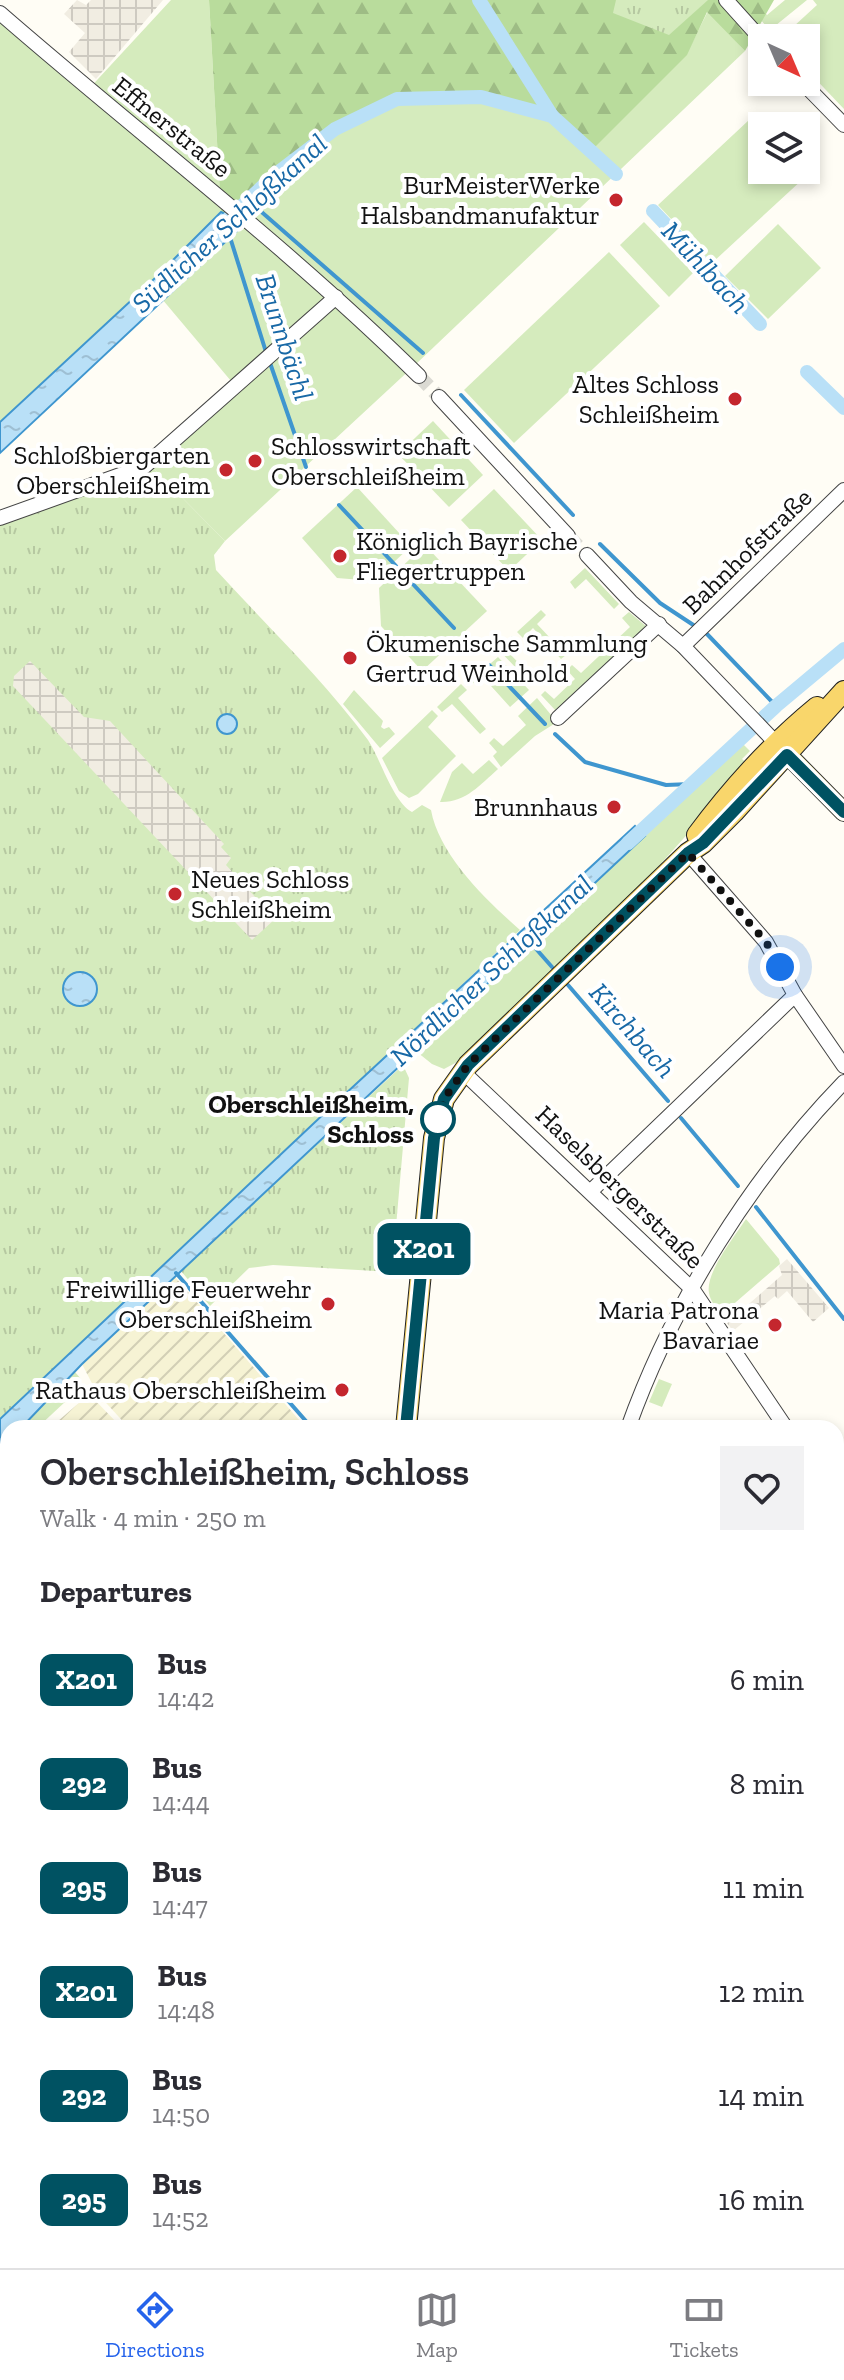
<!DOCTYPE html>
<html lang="en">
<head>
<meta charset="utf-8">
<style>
  body { margin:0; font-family:"Zilla Slab",serif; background:#f2f2f3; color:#2b2b33; height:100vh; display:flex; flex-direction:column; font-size:30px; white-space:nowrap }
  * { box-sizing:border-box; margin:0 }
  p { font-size:26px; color:#7c7c81 }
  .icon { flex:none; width:44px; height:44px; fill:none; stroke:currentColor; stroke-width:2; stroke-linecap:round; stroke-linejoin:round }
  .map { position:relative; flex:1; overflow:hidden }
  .panel { position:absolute; left:0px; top:1420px; width:844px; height:848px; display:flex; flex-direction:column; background:#fff; border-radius:24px 24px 0 0; box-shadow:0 4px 12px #0003 }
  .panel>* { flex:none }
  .badge { padding:0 16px; border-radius:12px; font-size:28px; line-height:52px }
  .needle { width:52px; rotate:136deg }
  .controls { position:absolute; left:748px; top:24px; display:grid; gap:16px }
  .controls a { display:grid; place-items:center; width:72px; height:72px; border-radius:0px; background:#fff; box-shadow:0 4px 12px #0003; font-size:40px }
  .you { position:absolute; width:40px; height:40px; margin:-20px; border:6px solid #fff; border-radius:50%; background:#1a73e8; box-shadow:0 0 0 12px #1a73e833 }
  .map>.badge { position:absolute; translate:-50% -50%; box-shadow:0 0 0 4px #fff }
  h2 { padding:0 40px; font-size:30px; line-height:72px }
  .round { display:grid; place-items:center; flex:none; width:84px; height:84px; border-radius:0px; background:#f2f2f3 }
  .summary { display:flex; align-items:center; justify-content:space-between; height:136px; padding:0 40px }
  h1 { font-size:38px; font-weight:600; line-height:60px }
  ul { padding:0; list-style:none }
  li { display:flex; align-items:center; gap:24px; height:104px; padding:0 40px }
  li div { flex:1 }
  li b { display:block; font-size:30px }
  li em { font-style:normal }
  li .badge { min-width:88px; font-weight:700; text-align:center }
  .tabs { display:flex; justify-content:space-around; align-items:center; height:112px; border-top:2px solid #e1e1e2; background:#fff; font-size:22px; color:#7c7c81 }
  .tabs a { display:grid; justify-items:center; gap:4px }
  .tabs .on { color:#2563eb }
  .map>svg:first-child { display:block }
  .farmland { fill:url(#farmland-furrows) }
  .grass { fill:#d5ebbd }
  .forest { fill:url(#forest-firs) }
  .park { fill:url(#park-tufts) }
  .pitch { fill:#e6f2cf }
  .plaza { fill:url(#plaza-grid) }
  .water { fill:url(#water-ripples); stroke:#3f96cf; stroke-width:2 }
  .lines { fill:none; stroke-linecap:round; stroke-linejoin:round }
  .stream { stroke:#3f96cf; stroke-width:4 }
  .canal { stroke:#b9e0f7; stroke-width:14 }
  .minor-tunnel { stroke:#dbdad3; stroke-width:14; stroke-dasharray:14 7; stroke-linecap:butt }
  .minor-casing { stroke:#444; stroke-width:16 }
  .secondary-casing { stroke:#333; stroke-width:20 }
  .primary-casing { stroke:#222; stroke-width:22 }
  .minor { stroke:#fff; stroke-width:14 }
  .secondary { stroke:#fff6b0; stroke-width:18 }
  .primary { stroke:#f9d66b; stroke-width:20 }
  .line-casing { stroke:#fff; stroke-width:18 }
  .line { stroke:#005262; stroke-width:12 }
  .walk { stroke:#111; stroke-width:8; stroke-dasharray:0 14.4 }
  .poi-dot { fill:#c4262e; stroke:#fff; stroke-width:3 }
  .stop-dot { fill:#fff; stroke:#005262; stroke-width:4 }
  .labels { text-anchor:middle; stroke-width:8; stroke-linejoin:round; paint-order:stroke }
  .street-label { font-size:26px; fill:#111; stroke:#fff }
  .poi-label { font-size:26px; fill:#111; stroke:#fff; text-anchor:end }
  .stop-label { font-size:26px; font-weight:bold; fill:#111; stroke:#fff; text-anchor:end }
  .water-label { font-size:28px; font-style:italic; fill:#1768a6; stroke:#fff }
</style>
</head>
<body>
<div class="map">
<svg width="844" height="2268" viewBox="0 0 844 2268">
  <defs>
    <pattern id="farmland-furrows" width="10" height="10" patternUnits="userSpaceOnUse" patternTransform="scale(2)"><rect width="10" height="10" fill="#f6f3d4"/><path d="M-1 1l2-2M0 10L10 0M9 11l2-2" fill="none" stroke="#d2cfb5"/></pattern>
    <pattern id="forest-firs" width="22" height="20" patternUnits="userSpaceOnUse" patternTransform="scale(2)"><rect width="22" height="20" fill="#b9dc9c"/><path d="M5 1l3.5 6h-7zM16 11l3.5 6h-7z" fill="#9ebc85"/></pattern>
    <pattern id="park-tufts" width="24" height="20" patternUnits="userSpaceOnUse" patternTransform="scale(2)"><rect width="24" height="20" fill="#d5ebbd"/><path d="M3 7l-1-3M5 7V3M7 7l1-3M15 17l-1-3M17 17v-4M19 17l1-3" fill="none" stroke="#b6c8a1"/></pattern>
    <pattern id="plaza-grid" width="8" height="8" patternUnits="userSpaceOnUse" patternTransform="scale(2)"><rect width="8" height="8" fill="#f1ede2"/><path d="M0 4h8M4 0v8" fill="none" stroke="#cecac1"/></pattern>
    <pattern id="water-ripples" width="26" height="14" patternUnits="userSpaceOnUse" patternTransform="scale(2)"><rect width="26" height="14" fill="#b9e0f7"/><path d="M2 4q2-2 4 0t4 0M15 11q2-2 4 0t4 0" fill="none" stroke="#9ebfd3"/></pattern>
  </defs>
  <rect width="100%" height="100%" fill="#fffdf5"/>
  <!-- farmland -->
  <g class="farmland">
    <path d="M175 1277 306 1428H129L97 1393 82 1364Z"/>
    <path d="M90 1395 122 1428H50L87 1396Z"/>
    <path d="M8 1469V1882L0 1889V1479Z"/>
  </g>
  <!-- grass -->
  <g class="grass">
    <path d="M171 0H209L221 212 150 283 0 422V19L86 92Z"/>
    <path d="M742 0H754L767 15 785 0H807L770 30Z"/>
    <path d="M813 0H844V109L806 69V38H781L817 5Z"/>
    <path d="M708 11 745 51 415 365 225 541 146 461 231 381 162 299 236 231 232 217 276 174 335 129 397 99 481 97 552 116 686 55Z"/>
    <path d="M749 120 762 135V170H795L803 179 712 263 658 205Z"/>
    <path d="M644 222 693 273 669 297 620 245Z"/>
    <path d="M778 224 821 268 768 319 725 276Z"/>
    <path d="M609 252 660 306 514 443 464 390Z"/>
    <path d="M433 421 483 475 449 507 398 454Z"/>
    <path d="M357 487 411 546 374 581 337 578 302 538Z"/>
    <path d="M494 489 542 540 509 571 461 520Z"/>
    <path d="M425 545 487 611 422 671 381 626 379 588Z"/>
    <path d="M585 568 619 604 614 609 586 579 575 589 570 582Z"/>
    <path d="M541 610 546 615 537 624 566 655 561 659 533 628 523 638 517 632Z"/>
    <path d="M629 612 647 627 557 712 541 695 545 691 554 699 575 679 567 670 572 665 581 673 630 627 622 618Z"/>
    <path d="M512 636 518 642 508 652 537 682 533 686 498 649Z"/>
    <path d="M498 657 529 690 510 707 482 676 471 685 466 680 480 667 483 670Z"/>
    <path d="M461 684 467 690 458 698 486 729 480 734 452 704 442 712 437 707Z"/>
    <path d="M354 690 383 721 381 727 384 729 389 727 395 734 380 748 343 704Z"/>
    <path d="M537 698 552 716 554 724 535 736 501 767 493 756 497 752 489 743 494 738 503 746 526 725 518 716Z"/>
    <path d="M432 710 438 716 428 727 456 756 418 794 409 798 399 791 382 758Z"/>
    <path d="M740 741 750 751 742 759 749 765 642 885 459 1061 444 1069 432 1064 417 1052 645 836 640 831Z"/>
    <path d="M489 760 498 769C480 785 465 803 440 802L452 772 462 763 473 774Z"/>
    <path d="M746 1219 779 1259 780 1264 721 1315C717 1308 710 1301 709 1293 705 1273 735 1236 746 1219Z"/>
    <path d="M75 1372 81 1379 80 1388 37 1428H16Z"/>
    <path d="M659 1379 672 1384 662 1407 649 1402Z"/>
  </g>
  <!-- forest -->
  <g class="forest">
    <path d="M209 0H774L745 51 707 12 687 55 590 152 552 116 481 97 397 99 335 129 276 174 232 217 221 212Z"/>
    <path d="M8 2189V2260H171L168 2268H0V2197Z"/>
    <path d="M844 2247V2268H763C778 2257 798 2258 815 2263L821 2260H836V2252Z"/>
    <path d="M618 2260H677L671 2268H625Z"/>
  </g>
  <!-- park -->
  <g class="park">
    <path d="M616 0H708L669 35 613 13Z"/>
    <path d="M146 461 225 541 214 555 216 570C266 625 324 680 368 740 381 760 393 802 412 812L422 805 431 810C439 855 486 900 520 930L0 1419V515Z"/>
    <path d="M403 1065 409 1078 392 1272 273 1265 249 1268 210 1306 181 1271Z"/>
  </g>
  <!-- pitch -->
  <path class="pitch" d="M330 2260H581L592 2268H330Z"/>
  <!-- plaza -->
  <g class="plaza">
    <path d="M77 0 86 5 91 0H163L96 79 69 52 85 33 64 14Z"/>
    <path d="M30 661 84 717 110 721 224 844 221 847 231 858 226 865 275 919 252 940 13 686 14 676Z"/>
    <path d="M787 1259 829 1308 813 1322 787 1291 778 1299 775 1296 733 1331 727 1323 782 1275 779 1266Z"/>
  </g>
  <!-- water -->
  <g class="water">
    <path d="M221 212 232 217 237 231 0 453V422L150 283Z"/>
    <circle cx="227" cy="724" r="10"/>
    <path d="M635 826 645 836 82 1364 21 1428H8V1441L0 1449V1419L330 1108Z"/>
    <circle cx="80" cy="989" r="17"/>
  </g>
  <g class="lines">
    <!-- stream -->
    <g class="stream">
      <path d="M249 201 423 353"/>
      <path d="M229 234 266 352"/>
      <path d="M269 360 306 467"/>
      <path d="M461 395 573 515"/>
      <path d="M339 505 454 628"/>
      <path d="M600 544 660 603 707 634 776 706"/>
      <path d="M489 665 545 724"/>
      <path d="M555 734 585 762 666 785 691 784"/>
      <path d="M530 942 552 967"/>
      <path d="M568 985 668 1101"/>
      <path d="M681 1118 738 1186"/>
      <path d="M756 1207 844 1319"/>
      <path d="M176 1273 312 1428"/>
      <path d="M306 2268 308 2260"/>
    </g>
    <!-- canal -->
    <g class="canal">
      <path d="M479 0 552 116"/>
      <path d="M653 211 760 324"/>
      <path d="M228 219 276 174 335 129 397 99 481 97 552 116 616 174"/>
      <path d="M807 372 844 408"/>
      <path d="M628 843 776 706 844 649"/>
    </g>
    <!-- minor-tunnel -->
    <g class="minor-tunnel">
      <path d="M419 376 439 397"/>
      <path d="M568 536 587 555"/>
    </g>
    <!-- minor casing -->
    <g class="minor-casing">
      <g id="minor">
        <path d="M726 0 762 40"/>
        <path d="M0 13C139 134 287 246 419 376"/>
        <path d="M802 82 844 125"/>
        <path d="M439 397 568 536"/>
        <path d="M0 518 145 466 336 297"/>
        <path d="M587 555 631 602 683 646 776 743"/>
        <path d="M683 646 844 490"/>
        <path d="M558 718 659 624"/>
        <path d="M688 853 766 942 795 995 844 1066"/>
        <path d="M462 1071 693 1290 786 1428"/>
        <path d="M591 1191 795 995"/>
        <path d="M628 1428C673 1302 751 1178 844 1082"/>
        <path d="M836 1510 844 1523"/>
        <path d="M836 1638 844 1635"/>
        <path d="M836 1933 844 1928"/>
        <path d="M836 2153 844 2148"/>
        <path d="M719 2260 723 2268"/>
        <path d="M182 2268 185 2260"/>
      </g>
    </g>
    <!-- secondary casing -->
    <g class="secondary-casing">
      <path id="secondary" d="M779 746 844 812"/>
    </g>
    <!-- primary casing -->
    <g class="primary-casing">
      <g id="primary">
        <path d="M697 835C732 788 772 744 817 707"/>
        <path d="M406 1428 434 1138 444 1099 468 1065 688 853 703 843 734 812 844 691"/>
        <path d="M0 1919 8 1911"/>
      </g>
    </g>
    <!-- minor -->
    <use href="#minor" class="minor"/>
    <!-- secondary -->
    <use href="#secondary" class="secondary"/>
    <!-- primary -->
    <use href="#primary" class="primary"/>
  </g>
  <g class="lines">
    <!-- line casing -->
    <g class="line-casing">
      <path id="line" d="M406 1428 434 1138 444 1099 468 1065 688 853 703 843 787 755 844 812"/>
    </g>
    <!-- line -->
    <use href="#line" class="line"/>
    <!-- walk -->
    <path class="walk" d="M438 1119 444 1099 468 1065 688 853 766 942 780 967"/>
  </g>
  <!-- markers -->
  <g class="poi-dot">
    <circle cx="616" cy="200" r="8"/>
    <circle cx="735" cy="399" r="8"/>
    <circle cx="255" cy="461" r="8"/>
    <circle cx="226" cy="470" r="8"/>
    <circle cx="340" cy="556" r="8"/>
    <circle cx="350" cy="658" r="8"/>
    <circle cx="614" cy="807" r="8"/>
    <circle cx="175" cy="894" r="8"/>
    <circle cx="328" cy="1304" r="8"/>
    <circle cx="775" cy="1325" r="8"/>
    <circle cx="342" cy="1390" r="8"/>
  </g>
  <circle class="stop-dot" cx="438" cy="1119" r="16"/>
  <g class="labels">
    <!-- street labels -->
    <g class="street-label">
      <text transform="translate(172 127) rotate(39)" y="9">Effnerstraße</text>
      <text transform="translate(747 551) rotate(-44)" y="9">Bahnhofstraße</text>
      <text transform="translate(620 1187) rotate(44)" y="9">Haselsbergerstraße</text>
    </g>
    <!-- poi labels -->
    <g class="poi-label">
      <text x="600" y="194">BurMeisterWerke<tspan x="600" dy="30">Halsbandmanufaktur</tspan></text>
      <text x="719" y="393">Altes Schloss<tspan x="719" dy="30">Schleißheim</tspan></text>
      <text x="271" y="455" text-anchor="start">Schlosswirtschaft<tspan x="271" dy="30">Oberschleißheim</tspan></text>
      <text x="210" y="464">Schloßbiergarten<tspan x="210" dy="30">Oberschleißheim</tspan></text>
      <text x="356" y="550" text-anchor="start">Königlich Bayrische<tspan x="356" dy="30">Fliegertruppen</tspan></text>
      <text x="366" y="652" text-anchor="start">Ökumenische Sammlung<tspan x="366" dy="30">Gertrud Weinhold</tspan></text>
      <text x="598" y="816">Brunnhaus</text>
      <text x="191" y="888" text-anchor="start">Neues Schloss<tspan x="191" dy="30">Schleißheim</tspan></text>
      <text x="312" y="1298">Freiwillige Feuerwehr<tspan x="312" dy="30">Oberschleißheim</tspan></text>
      <text x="759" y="1319">Maria Patrona<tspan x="759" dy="30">Bavariae</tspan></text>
      <text x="326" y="1399">Rathaus Oberschleißheim</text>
    </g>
    <!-- stop labels -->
    <g class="stop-label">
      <text x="414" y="1113">Oberschleißheim,<tspan x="414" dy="30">Schloss</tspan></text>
    </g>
    <!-- water labels -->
    <g class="water-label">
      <text transform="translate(229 223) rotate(-42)" y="10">Südlicher Schloßkanal</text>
      <text transform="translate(706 267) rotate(47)" y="10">Mühlbach</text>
      <text transform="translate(285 337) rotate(72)" y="10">Brunnbächl</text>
      <text transform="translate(491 970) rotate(-43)" y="10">Nördlicher Schloßkanal</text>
      <text transform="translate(633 1030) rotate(49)" y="10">Kirchbach</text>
    </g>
  </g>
</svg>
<div class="controls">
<a><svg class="needle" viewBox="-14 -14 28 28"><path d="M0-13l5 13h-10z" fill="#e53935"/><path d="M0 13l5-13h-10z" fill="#7c7c81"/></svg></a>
<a><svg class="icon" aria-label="layers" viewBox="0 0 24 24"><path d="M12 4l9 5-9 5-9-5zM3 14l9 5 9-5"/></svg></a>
</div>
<div class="you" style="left:780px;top:967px"></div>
<b class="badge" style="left:424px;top:1249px;background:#005262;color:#fff">X201</b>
<section class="panel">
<div class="summary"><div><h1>Oberschleißheim, Schloss</h1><p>Walk · 4 min · 250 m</p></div><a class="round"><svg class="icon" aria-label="heart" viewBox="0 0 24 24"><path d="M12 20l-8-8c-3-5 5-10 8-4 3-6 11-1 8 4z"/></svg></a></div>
<h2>Departures</h2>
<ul>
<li><span class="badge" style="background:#005262;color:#fff">X201</span><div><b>Bus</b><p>14:42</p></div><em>6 min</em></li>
<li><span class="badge" style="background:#005262;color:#fff">292</span><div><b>Bus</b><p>14:44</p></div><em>8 min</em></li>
<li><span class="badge" style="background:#005262;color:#fff">295</span><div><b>Bus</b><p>14:47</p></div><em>11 min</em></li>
<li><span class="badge" style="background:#005262;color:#fff">X201</span><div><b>Bus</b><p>14:48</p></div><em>12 min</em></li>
<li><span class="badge" style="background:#005262;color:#fff">292</span><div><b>Bus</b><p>14:50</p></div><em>14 min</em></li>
<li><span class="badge" style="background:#005262;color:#fff">295</span><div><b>Bus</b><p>14:52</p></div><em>16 min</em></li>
</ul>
</section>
</div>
<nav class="tabs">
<a class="on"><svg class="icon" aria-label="directions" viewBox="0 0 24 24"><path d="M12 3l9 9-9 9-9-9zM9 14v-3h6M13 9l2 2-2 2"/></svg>Directions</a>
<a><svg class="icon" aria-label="map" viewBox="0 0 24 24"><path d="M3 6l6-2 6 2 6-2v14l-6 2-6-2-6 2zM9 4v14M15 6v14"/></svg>Map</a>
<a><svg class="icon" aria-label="tickets" viewBox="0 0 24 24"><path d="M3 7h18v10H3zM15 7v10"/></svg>Tickets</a>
</nav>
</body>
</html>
